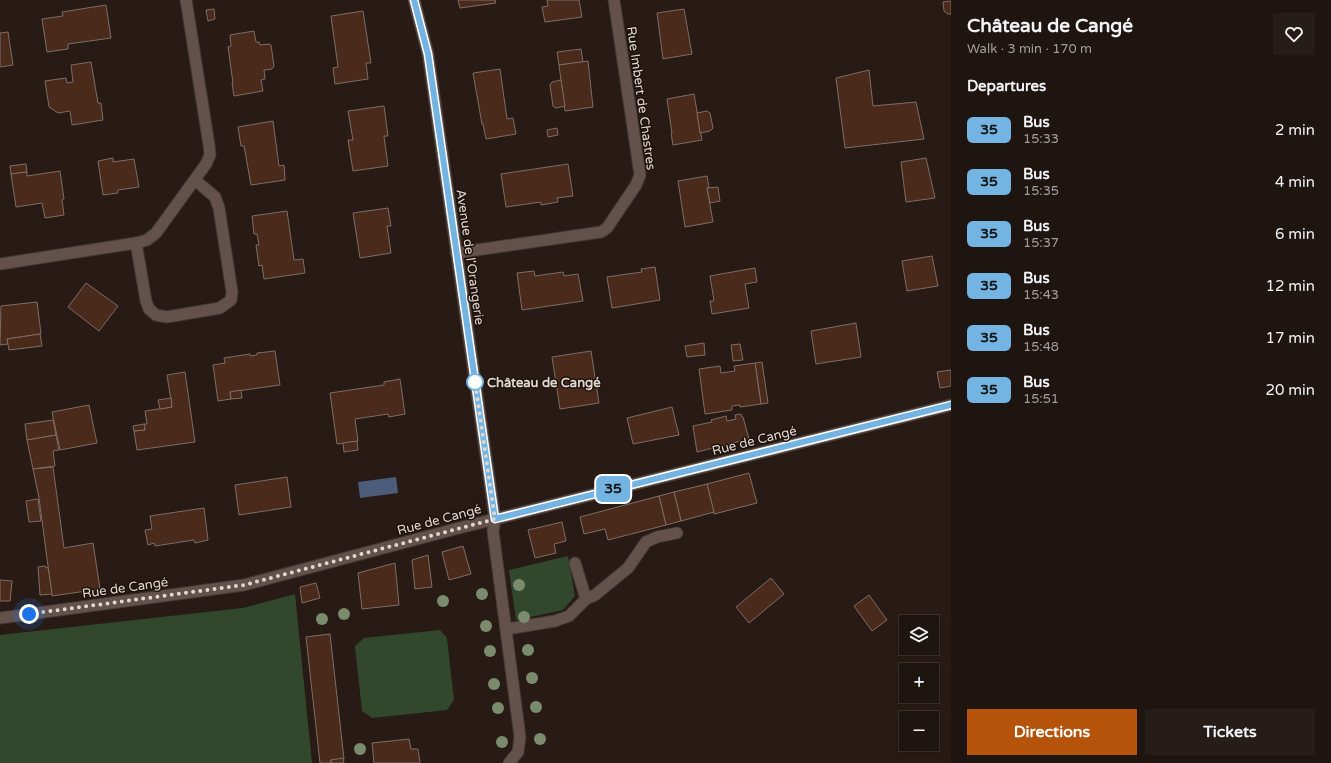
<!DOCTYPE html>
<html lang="en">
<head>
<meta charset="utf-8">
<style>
  body { margin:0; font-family:"Varela Round",sans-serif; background:#261d19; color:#f1f3f6; height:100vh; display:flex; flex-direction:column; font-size:15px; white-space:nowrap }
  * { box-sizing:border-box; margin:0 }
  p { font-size:13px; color:#a19e9f }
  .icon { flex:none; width:22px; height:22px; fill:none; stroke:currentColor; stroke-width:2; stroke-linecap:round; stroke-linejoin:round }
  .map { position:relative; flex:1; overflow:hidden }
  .drawer { display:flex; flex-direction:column; background:#1e1410; width:380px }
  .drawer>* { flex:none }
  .badge { padding:0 8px; border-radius:6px; font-size:14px; line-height:26px }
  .controls { position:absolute; left:899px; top:615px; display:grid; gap:8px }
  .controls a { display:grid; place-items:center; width:40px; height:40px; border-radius:0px; background:#1e1410; box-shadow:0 2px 6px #0003,0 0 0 1px #3c3330; font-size:20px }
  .you { position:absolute; width:20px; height:20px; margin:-10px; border:3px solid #fff; border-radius:50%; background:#1a73e8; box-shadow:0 0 0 6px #1a73e833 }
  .map>.badge { position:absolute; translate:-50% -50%; box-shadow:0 0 0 2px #fff }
  h2 { padding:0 16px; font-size:15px; line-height:36px }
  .round { display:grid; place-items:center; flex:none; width:42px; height:42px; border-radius:0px; background:#261d19 }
  .head { display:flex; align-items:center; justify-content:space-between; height:68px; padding:0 16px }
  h1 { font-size:19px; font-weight:800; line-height:30px }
  .cta { display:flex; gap:8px; margin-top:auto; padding:8px 16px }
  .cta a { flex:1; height:46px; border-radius:0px; background:#b45309; color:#fff; font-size:16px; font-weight:800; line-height:46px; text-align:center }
  .cta a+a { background:#261d19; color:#f1f3f6 }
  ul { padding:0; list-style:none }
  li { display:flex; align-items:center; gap:12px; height:52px; padding:0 16px }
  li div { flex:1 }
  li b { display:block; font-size:15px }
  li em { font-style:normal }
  li .badge { min-width:44px; font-weight:700; text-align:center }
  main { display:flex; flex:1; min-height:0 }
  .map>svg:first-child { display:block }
  .green { fill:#32482d }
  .water { fill:#4c5d7c }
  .building { fill:#4a2a1b; stroke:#7e6d66 }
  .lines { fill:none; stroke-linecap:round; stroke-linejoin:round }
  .service-casing { stroke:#433835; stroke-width:13 }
  .minor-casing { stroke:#433835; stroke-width:13 }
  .service { stroke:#62524b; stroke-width:11 }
  .minor { stroke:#62524b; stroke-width:11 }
  .tree { fill:#7a8c6d }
  .line-casing { stroke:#fff; stroke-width:9 }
  .line { stroke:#73b4e2; stroke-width:6 }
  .walk { stroke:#e0d7d2; stroke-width:4; stroke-dasharray:0 7.2 }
  .stop-dot { fill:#fff; stroke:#73b4e2; stroke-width:2 }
  .labels { text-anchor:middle; stroke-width:3; stroke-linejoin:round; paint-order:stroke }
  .street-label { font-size:13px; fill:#e0d7d2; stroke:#1f120c }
  .stop-label { font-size:13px; font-weight:bold; fill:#e0d7d2; stroke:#1f120c; text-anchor:start }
</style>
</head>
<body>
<main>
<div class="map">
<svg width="951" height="763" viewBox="0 0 951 763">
  <rect width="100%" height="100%" fill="#281b15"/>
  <!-- green -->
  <g class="green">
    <path d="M568 556 575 596 563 610 516 620 509 570Z"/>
    <path d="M295 594 312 763H0V635L243 608Z"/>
    <path d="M440 630 447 638 454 700 447 710 372 718 362 711 355 646 364 638Z"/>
  </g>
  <!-- water -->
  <path class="water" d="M396 477 398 493 360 498 358 482Z"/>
  <!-- building -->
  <g class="building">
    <path d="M458 0H495L496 3 460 8Z"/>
    <path d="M547 0H579L582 17 545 22 542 7 548 6Z"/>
    <path d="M951 1V14H948L944 11 943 2Z"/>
    <path d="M106 5 111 38 68 44V49L47 52 42 19 63 16 62 12Z"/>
    <path d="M214 9 215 19 208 21 206 10Z"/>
    <path d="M684 9 692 54 663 59 657 13Z"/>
    <path d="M363 11 371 63H366L368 79 335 84 333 68 338 67 331 16Z"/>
    <path d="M254 31 256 42H259L260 45 269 44 271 45 274 66 272 69 264 70 265 79 261 80 263 91 234 96 232 83H233L228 47 231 46 230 35Z"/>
    <path d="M8 32 13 65 0 67V33Z"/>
    <path d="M581 49 583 62 559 65 557 52Z"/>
    <path d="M588 61 593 107 565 111 559 65Z"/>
    <path d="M91 62 98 103H101L103 120 72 125 70 111 58 113 49 107 45 81 66 78 67 83 73 82 71 65Z"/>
    <path d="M500 69 507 119 513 118 516 134 486 139 483 124H482L473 73Z"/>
    <path d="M869 70 873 106 916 102 924 139 845 148 836 78Z"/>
    <path d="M561 80 565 106 556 108 553 106 550 85 552 82Z"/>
    <path d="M694 94 702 140 673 145 671 133H672L667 99Z"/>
    <path d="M384 106 388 136H384L388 166 353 171 348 140H353L348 111Z"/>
    <path d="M707 111 710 113 713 128 710 131 700 133 697 113Z"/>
    <path d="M273 121 279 166 284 165 285 180 251 185 244 146H241L238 127Z"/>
    <path d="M557 128 558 135 548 137 547 130Z"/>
    <path d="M113 158V162L134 159 139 187 118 190V193L103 195 98 161Z"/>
    <path d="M926 158 935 198 906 202 901 162Z"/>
    <path d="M26 164 27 172 11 174 10 166Z"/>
    <path d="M568 164 573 196 557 198 558 202 541 205V202L506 207 501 174Z"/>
    <path d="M60 171 64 199 62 200 64 215 45 218 42 203 16 207 11 174 27 172V176Z"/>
    <path d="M707 176 709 188H707L713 222 685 227 678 181Z"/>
    <path d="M718 187 720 201 710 203 707 188Z"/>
    <path d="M388 208 391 226H387L391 253 360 258 353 213Z"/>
    <path d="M287 211 294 260 303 259 305 273 264 279 262 265 259 266 256 245H259L257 234H254L252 216Z"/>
    <path d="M932 256 938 286 907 291 902 261Z"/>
    <path d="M655 267 660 300 612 308 607 277 642 272 641 269Z"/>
    <path d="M755 268 757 282 745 284 749 308 712 314 710 301H714L710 276Z"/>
    <path d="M534 271 535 276 563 272 564 276 578 274 583 301 522 310 517 273Z"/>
    <path d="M86 283 118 306 99 331 68 307Z"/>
    <path d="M37 302 41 334 7 339 8 344 0 345 1 306Z"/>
    <path d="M856 323 861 357 816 364 811 331Z"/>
    <path d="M40 334 42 346 9 350 7 339Z"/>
    <path d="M704 343 705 355 687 357 685 346Z"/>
    <path d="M740 344 743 360 733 361 731 345Z"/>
    <path d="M275 351 280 385 230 392 231 399 218 401 213 365 225 363 224 358 250 354V356L257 355V353Z"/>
    <path d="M591 351 599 403 560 409 552 357Z"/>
    <path d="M762 362 768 403 761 404 755 363Z"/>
    <path d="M755 363 761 404 740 407V405L732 406V410L705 414 699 369 720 366 721 373 735 371 734 366Z"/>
    <path d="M951 370V386L940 388 937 372Z"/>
    <path d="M185 372 195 442 137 450 134 431 145 430 144 424H147L145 411 172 407 167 375Z"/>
    <path d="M400 379 405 414 389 417 388 414 355 419 358 441 337 444 330 393 384 385V382Z"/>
    <path d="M241 390 242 398 231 399 230 392Z"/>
    <path d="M171 398 172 407 160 409 158 400Z"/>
    <path d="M89 405 97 443 60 450 52 412Z"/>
    <path d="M672 407 679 435 633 444 627 418Z"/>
    <path d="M741 414 742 417H743L749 439 697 452 693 426 712 422 711 420 726 416 727 421 736 419 735 415Z"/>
    <path d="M53 420 56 435 27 440 25 424Z"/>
    <path d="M144 424 145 430 134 431 133 426Z"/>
    <path d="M56 435 59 450 53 451 55 466 33 469 27 440Z"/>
    <path d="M357 441 358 450 344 452 343 443Z"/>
    <path d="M53 467 64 548 93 543 100 589 52 596 39 498 33 469Z"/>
    <path d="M749 473 757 503 714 514 707 484Z"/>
    <path d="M287 477 291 507 239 515 235 485Z"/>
    <path d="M707 484 714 512 681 521 674 492Z"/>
    <path d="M674 492 681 521 666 525 659 496Z"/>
    <path d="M659 496 666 525 608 540 605 529 584 534 580 517Z"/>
    <path d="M38 499 41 521 29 522 26 501Z"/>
    <path d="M204 508 208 540 195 543 194 540 155 546 154 543 148 545 145 530 152 529 150 516Z"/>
    <path d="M562 522 566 541 554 544 556 553 535 558 528 530Z"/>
    <path d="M463 546 471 574 449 580 442 552Z"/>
    <path d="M428 555 432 587 415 589 412 560Z"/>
    <path d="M395 563 399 605 362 609 358 573Z"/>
    <path d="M45 566 46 568 48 567 52 594 40 595 38 567Z"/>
    <path d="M771 578 784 594 749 623 736 607Z"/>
    <path d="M0 580 12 581 10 601H0Z"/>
    <path d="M316 583 320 598 302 603 300 587Z"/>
    <path d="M869 595 887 620 872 631 854 606Z"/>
    <path d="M330 634 344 759 331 760V763H320L306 637Z"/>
    <path d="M409 739 411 749H418L420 763H374L372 743Z"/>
    <path d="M343 758 344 763H331V760Z"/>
  </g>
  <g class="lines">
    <!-- service casing -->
    <g class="service-casing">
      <g id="service">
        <path d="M495 519 493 531 520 737 518 752 509 763"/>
        <path d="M575 563 586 599"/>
        <path d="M507 629 555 621 569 616 586 599 595 595 628 568 646 542 657 537 677 533"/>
      </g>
    </g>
    <!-- minor casing -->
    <g class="minor-casing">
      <g id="minor">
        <path d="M414 0 428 54 495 519"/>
        <path d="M136 243 146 301 149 309 156 315 167 317 220 308 231 300 232 292 219 208 215 197 195 180"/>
        <path d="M456 253 601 232 607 228 636 185 640 175 614 0"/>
        <path d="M0 264 136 243 147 240 156 233 206 164 210 155 209 145 186 0"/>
        <path d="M0 618 244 585 459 528 951 405"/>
      </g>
    </g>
    <!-- service -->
    <use href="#service" class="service"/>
    <!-- minor -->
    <use href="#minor" class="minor"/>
  </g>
  <!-- trees -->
  <g class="tree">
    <circle cx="519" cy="585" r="6"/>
    <circle cx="482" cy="594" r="6"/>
    <circle cx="443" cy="601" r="6"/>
    <circle cx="344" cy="614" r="6"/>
    <circle cx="524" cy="617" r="6"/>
    <circle cx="322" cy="619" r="6"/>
    <circle cx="486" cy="626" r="6"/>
    <circle cx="528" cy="650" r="6"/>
    <circle cx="490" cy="651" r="6"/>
    <circle cx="532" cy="678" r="6"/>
    <circle cx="494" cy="684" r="6"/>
    <circle cx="536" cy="707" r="6"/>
    <circle cx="498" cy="708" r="6"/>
    <circle cx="540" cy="739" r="6"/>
    <circle cx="502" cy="742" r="6"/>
    <circle cx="360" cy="749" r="6"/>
  </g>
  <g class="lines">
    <!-- line casing -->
    <g class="line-casing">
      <path id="line" d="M414 0 428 54 495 519 951 405"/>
    </g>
    <!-- line -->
    <use href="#line" class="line"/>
    <!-- walk -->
    <path class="walk" d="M29 614 244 585 495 519 475 382"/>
  </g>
  <!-- markers -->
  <circle class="stop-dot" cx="475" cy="382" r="8"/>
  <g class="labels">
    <!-- street labels -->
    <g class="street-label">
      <text transform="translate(642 98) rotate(82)" y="5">Rue Imbert de Chastres</text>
      <text transform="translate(471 257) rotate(82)" y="5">Avenue de l'Orangerie</text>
      <text transform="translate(754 440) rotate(-14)" y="5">Rue de Cangé</text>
      <text transform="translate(439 519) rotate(-15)" y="5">Rue de Cangé</text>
      <text transform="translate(125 587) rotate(-8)" y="5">Rue de Cangé</text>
    </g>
    <!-- stop labels -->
    <g class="stop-label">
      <text x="487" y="387">Château de Cangé</text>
    </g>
  </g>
</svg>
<div class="controls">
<a><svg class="icon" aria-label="layers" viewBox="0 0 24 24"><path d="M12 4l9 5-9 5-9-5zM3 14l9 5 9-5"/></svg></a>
<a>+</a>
<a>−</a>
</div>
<div class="you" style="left:29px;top:614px"></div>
<b class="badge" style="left:613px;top:489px;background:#73b4e2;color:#111">35</b>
</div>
<section class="drawer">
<div class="head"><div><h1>Château de Cangé</h1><p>Walk · 3 min · 170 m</p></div><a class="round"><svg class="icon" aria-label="heart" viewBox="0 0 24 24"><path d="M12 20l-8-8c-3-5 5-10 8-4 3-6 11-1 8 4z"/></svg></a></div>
<h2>Departures</h2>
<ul>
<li><span class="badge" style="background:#73b4e2;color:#111">35</span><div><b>Bus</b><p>15:33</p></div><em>2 min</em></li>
<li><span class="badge" style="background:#73b4e2;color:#111">35</span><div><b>Bus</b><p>15:35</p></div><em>4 min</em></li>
<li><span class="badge" style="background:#73b4e2;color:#111">35</span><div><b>Bus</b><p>15:37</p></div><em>6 min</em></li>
<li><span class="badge" style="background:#73b4e2;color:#111">35</span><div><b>Bus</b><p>15:43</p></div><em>12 min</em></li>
<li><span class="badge" style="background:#73b4e2;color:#111">35</span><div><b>Bus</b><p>15:48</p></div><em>17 min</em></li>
<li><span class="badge" style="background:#73b4e2;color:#111">35</span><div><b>Bus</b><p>15:51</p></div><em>20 min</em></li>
</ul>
<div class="cta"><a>Directions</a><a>Tickets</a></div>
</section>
</main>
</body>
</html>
